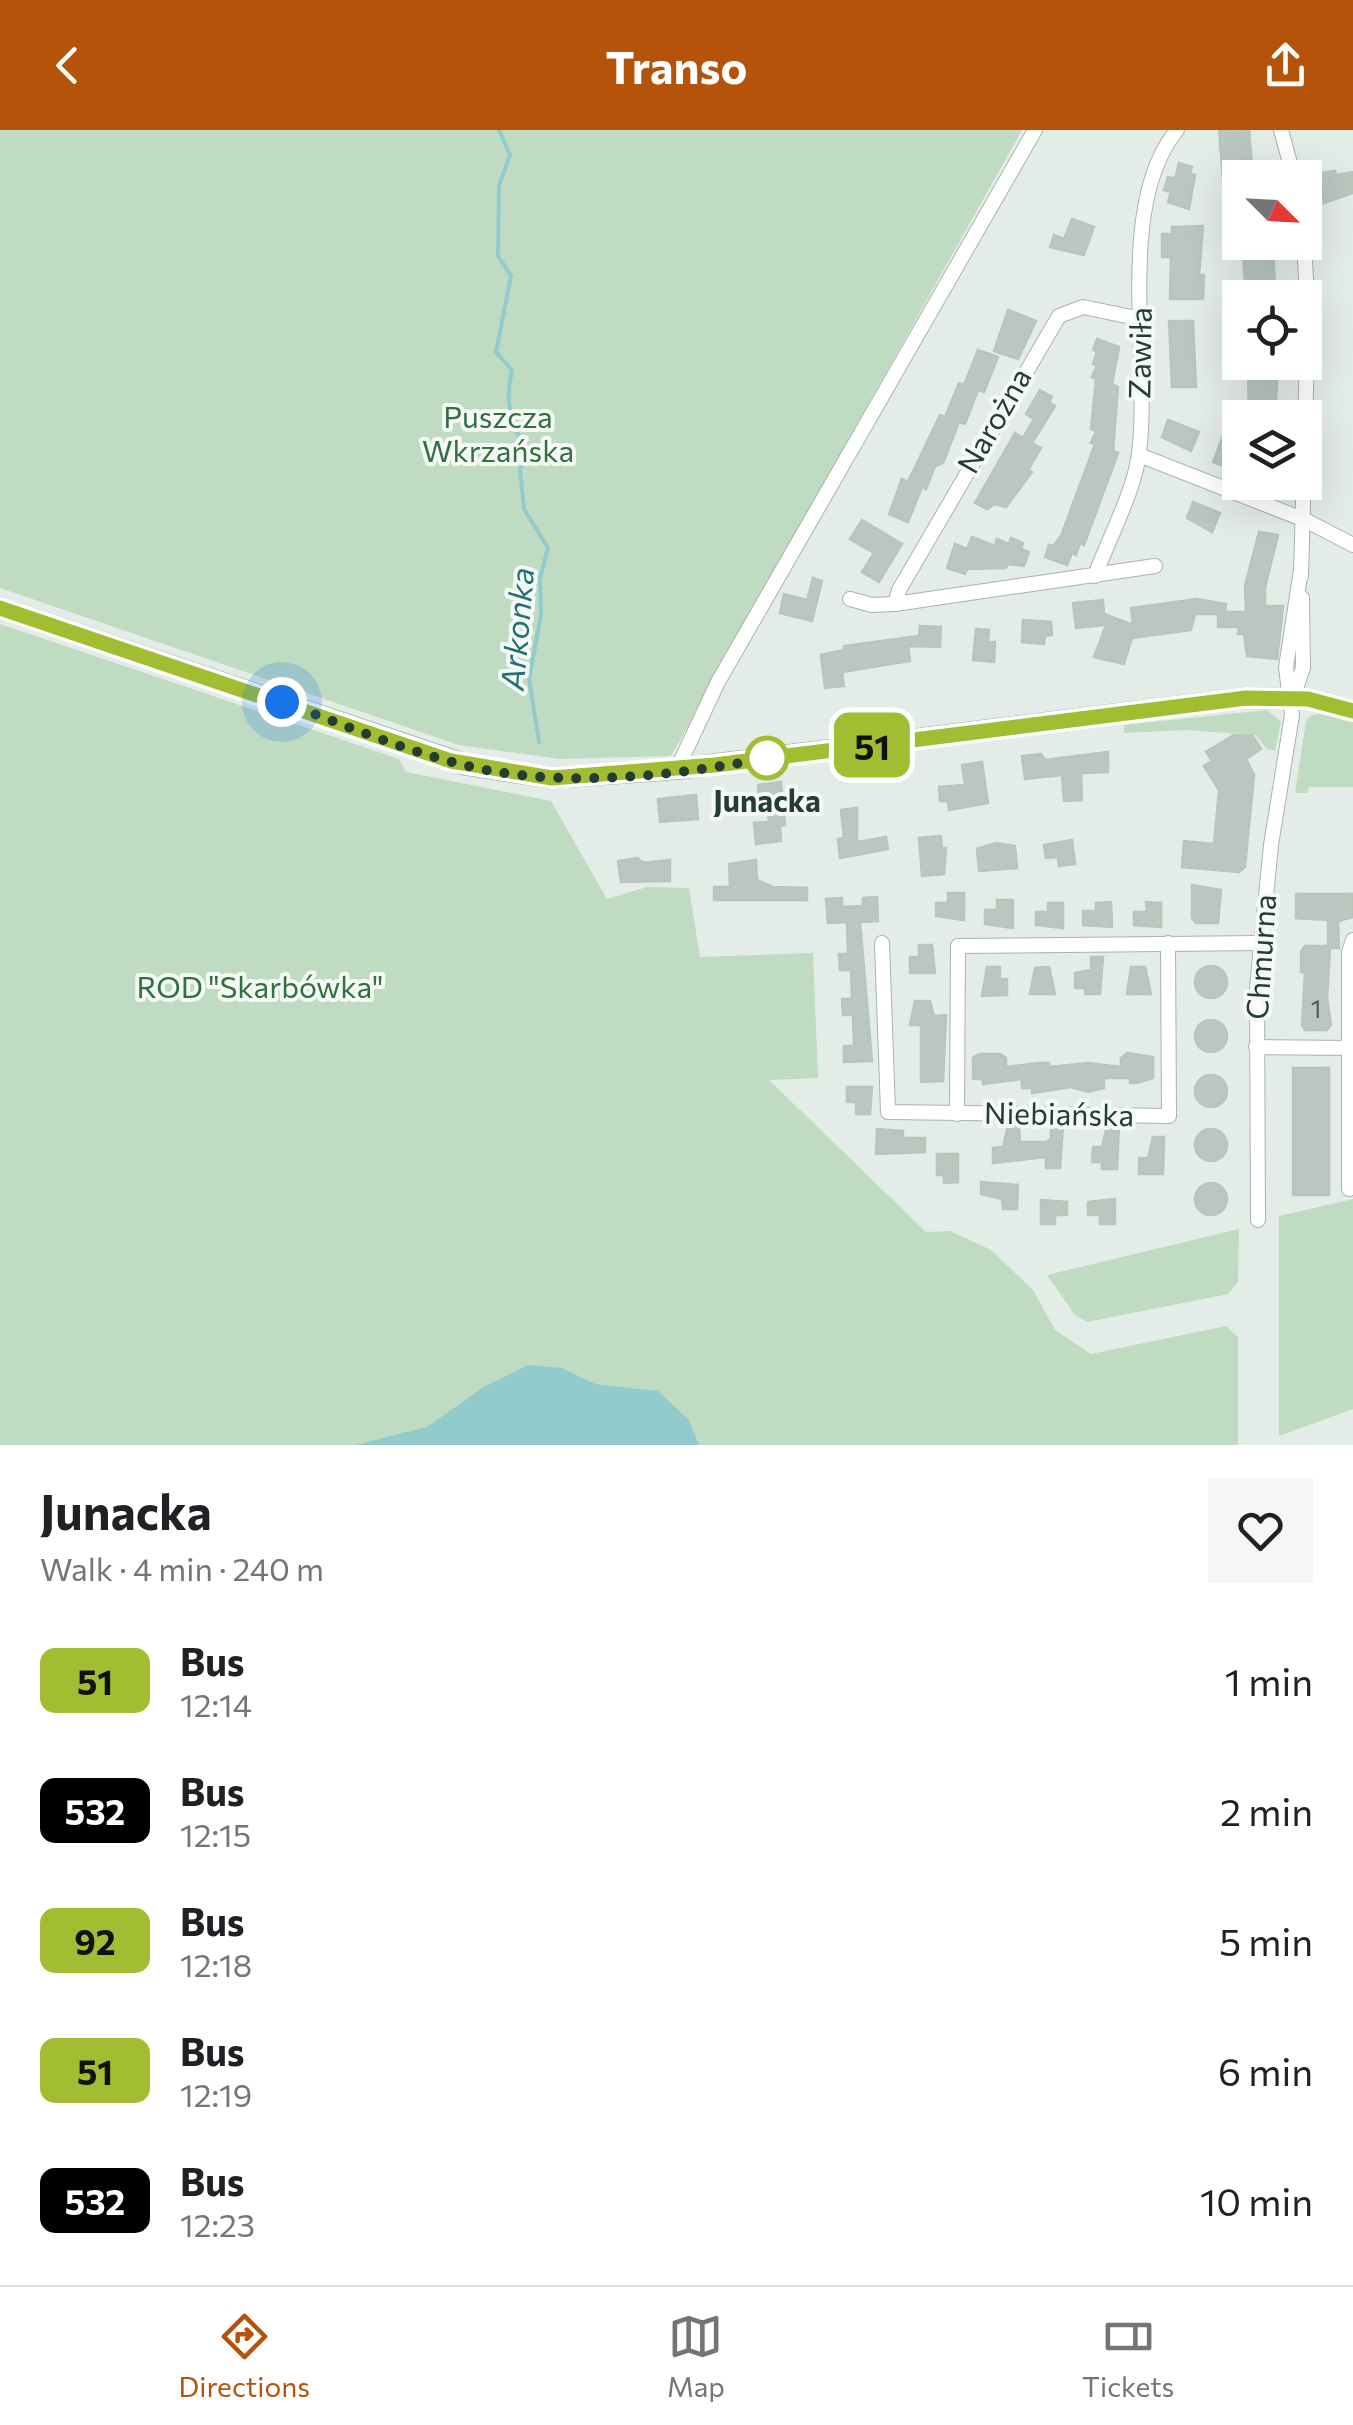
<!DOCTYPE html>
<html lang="en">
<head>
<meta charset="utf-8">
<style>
  body { margin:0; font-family:Commissioner,sans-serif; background:#f6f6f6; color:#202124; height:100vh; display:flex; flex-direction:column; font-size:38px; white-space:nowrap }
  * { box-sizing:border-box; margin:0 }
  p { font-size:32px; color:#757577 }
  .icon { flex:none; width:55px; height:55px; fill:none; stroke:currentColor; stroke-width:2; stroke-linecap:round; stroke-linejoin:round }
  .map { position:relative; height:1315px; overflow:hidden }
  .sheet { display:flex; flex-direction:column; background:#fff; flex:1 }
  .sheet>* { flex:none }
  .badge { padding:0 20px; border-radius:15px; font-size:35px; line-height:65px }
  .needle { width:65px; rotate:114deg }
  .controls { position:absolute; left:1222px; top:30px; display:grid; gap:20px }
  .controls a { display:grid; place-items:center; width:100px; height:100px; border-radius:0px; background:#fff; box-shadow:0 10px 40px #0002; font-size:50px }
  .you { position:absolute; width:50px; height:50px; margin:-25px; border:8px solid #fff; border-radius:50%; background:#1a73e8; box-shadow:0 0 0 15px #1a73e833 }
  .map>.badge { position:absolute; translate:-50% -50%; box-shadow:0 0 0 5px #fff }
  .round { display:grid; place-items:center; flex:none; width:105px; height:105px; border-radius:0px; background:#f6f6f6 }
  .headline { display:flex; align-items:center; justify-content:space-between; height:170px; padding:0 40px }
  h1 { font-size:48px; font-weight:700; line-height:75px }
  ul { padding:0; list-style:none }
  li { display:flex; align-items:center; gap:30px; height:130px; padding:0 40px }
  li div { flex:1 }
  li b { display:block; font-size:38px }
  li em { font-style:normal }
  li .badge { min-width:110px; font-weight:700; text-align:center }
  header { display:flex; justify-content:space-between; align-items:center; height:130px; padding:0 40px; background:#b45309; color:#fff; font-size:45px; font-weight:700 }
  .tab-bar { display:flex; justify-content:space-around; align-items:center; height:140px; border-top:2px solid #e0e0e0; background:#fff; font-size:28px; color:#757577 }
  .tab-bar a { display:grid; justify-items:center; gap:5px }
  .tab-bar .active { color:#b45309 }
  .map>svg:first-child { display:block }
  .green { fill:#bfdbc2 }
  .water { fill:#91cbcc }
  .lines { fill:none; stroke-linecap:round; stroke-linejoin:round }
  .stream { stroke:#91cbcc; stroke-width:4 }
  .building { fill:#b9c7c0; stroke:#b7c5bd; stroke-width:2.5 }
  .street-casing { stroke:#a7b4ad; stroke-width:16 }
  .secondary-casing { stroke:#a3b7ad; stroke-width:22 }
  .street { stroke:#fff; stroke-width:14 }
  .secondary { stroke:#fff; stroke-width:20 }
  .line-casing { stroke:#fff; stroke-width:22 }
  .line { stroke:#a2bd31; stroke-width:15 }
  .walk { stroke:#253c32; stroke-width:10; stroke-dasharray:0 18 }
  .stop-dot { fill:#fff; stroke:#a2bd31; stroke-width:5 }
  .labels { text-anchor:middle; stroke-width:8; stroke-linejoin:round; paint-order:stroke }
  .number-label { font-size:25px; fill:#4a5f56 }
  .street-label { font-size:30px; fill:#253c32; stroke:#f4f9f6 }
  .park-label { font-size:30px; fill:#327041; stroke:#f4f9f6 }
  .stop-label { font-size:30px; font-weight:bold; fill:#253c32; stroke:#f4f9f6 }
  .water-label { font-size:32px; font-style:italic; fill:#247173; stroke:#f4f9f6 }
</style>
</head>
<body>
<header><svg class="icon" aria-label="back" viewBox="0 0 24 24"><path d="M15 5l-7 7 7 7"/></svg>Transo<svg class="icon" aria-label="share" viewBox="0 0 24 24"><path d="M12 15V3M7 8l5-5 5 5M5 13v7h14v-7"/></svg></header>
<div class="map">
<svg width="1353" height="1315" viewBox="0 0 1353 1315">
  <rect width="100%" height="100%" fill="#e4ece7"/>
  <!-- green -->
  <g class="green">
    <path d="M0 0H1022L671 626 559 629 459 615 0 458Z"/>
    <path d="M0 494 399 629 406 642 551 671 607 769 647 757 689 758 700 827 813 823 818 948 769 950 926 1102 950 1101 991 1120 1033 1160 1055 1200 1091 1224 1226 1196 1238 1207V1315H0Z"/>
    <path d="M1267 580 1281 592 1275 621 1267 619 1256 605 1187 600 1124 603V595Z"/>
    <path d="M1332 581 1353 591V657H1309L1308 663H1295L1306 591 1312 585Z"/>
    <path d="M1353 1069V1279L1279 1306V1086Z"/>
    <path d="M1239 1099 1238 1152 1228 1164 1087 1192 1075 1185 1047 1145Z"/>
  </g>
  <!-- water -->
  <path class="water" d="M528 1235 562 1238 595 1254 658 1261 689 1290 699 1315H355L427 1297 485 1256Z"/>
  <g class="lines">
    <!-- stream -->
    <path class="stream" d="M499 0 510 25 499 56 498 126 511 146 496 222 512 240C503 274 513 298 529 326L520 339 524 379 548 418 540 449 541 485 529 549 539 612"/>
  </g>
  <!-- building -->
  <g class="building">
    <path d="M1219 0H1249L1253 48H1240V74L1227 73 1228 49H1223Z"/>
    <path d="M1179 33 1192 37 1190 44 1195 45 1189 79 1168 72 1171 62 1164 60 1168 47 1175 49Z"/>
    <path d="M1335 41 1336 45 1353 42V63L1324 73 1319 43Z"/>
    <path d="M1072 89 1094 97 1084 125 1050 117 1054 105 1064 109Z"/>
    <path d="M1203 96 1199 145H1204L1203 169H1170L1171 127H1162V104H1172V97Z"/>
    <path d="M1237 112H1263L1268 124H1273L1276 168H1246L1243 123H1237Z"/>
    <path d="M1008 180 1036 191 1018 229 994 221Z"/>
    <path d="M1169 191H1193L1196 257H1172Z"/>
    <path d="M1097 209 1119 217 1112 254 1118 257 1113 321 1118 323 1084 415 1080 413 1076 425 1072 423 1067 435 1045 427 1049 415 1053 416 1061 406 1095 314 1091 313 1096 301 1091 299 1096 249 1092 247 1097 235 1093 234 1097 222 1093 220Z"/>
    <path d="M978 220 998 227 984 262 978 260 965 294 959 292 943 333 935 336 926 359 922 357 908 392 889 384 902 349 908 352 940 285 945 287 959 253 964 255Z"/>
    <path d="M1248 232 1278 234 1275 288H1249Z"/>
    <path d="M1040 260 1052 267 1049 272 1055 276 1032 313 1041 318 1028 340 1032 342 1006 377 995 374 987 379 975 373 1015 303 1023 308 1034 289 1026 284Z"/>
    <path d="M1168 290 1199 302 1191 321 1162 307Z"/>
    <path d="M1223 306 1240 310V342L1213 332Z"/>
    <path d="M1193 372 1220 383 1212 402 1187 388Z"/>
    <path d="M862 390 902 414 879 452 862 442 874 423 850 409Z"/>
    <path d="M1259 402 1278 405 1265 458V476H1283L1277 529 1247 526 1244 504H1238L1239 497H1218V484H1195L1191 500 1132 508 1124 534 1094 527 1106 495 1076 498 1073 473 1103 470 1104 484 1133 495 1131 478 1197 469 1226 474 1225 482H1246L1245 456Z"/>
    <path d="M972 407 995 416 997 409 1009 414 1011 408 1023 413 1021 419 1029 422 1024 436 1008 434 1006 438 967 439 965 444 947 438 955 414 967 419Z"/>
    <path d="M813 448 822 451 812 491 780 483 784 464 807 470Z"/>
    <path d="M1023 490 1051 492 1052 505 1045 506 1044 514 1022 512Z"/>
    <path d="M920 496 941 497 940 517 908 516 910 531 842 542 844 556 825 558 821 525 844 520V516L919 506Z"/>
    <path d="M976 499 989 500 988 512H995L994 532 973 530Z"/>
    <path d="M1234 605 1253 606 1261 619 1246 629 1254 645 1245 737 1239 742 1182 737 1184 711 1214 714 1219 660 1204 636 1212 631 1206 622Z"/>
    <path d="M1108 622V642L1081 643 1082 670 1064 671 1062 645 1025 649 1022 626 1041 624 1045 630Z"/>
    <path d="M982 632 988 673 949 680 948 671H940L939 657 965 655 962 635Z"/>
    <path d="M781 652 785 695 780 696 781 711 756 714 754 693 769 692 767 671 759 672 758 655Z"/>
    <path d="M696 665 698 689 660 692 658 669Z"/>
    <path d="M857 678V712L886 707 888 719 840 728 838 709 844 708 841 680Z"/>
    <path d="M941 706 942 718H946L944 744 922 746 919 708Z"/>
    <path d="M1072 710 1075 734 1059 736 1058 727 1046 728 1044 715Z"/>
    <path d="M996 713 1015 716 1017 738 979 741 977 719Z"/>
    <path d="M637 728 644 733 670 730V751L621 752 618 731Z"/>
    <path d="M756 730 757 750 773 757 807 758V770H714V757H730L729 734Z"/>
    <path d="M1192 755 1221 760 1218 793H1196L1192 788Z"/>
    <path d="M948 763H964V790L936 786V773H948Z"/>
    <path d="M1296 764H1353V787L1338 791 1339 818H1330L1327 868 1331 895 1327 900H1305L1302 895 1305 842H1301V822L1305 816H1328V790L1296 788Z"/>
    <path d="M877 767 878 791 860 792 872 931 844 932V916H854L853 885H843L842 869H852L851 840H840L839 824H848L847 792 828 793 826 769 842 768V777L863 776V768Z"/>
    <path d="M997 770H1013V798L985 794V780H997Z"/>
    <path d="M1111 772 1112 797 1083 795V781H1096V773Z"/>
    <path d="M1146 772 1161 773V797L1134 795V782H1147Z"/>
    <path d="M1048 773H1063V798L1036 795V782H1048Z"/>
    <path d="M919 815H932L935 843H910V827H919Z"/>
    <path d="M1091 827H1103L1100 864H1085V858H1075V843L1091 840Z"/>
    <circle cx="1211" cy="852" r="16"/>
    <path d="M987 837H1000V849H1007V865L982 866Z"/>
    <path d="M1049 837 1055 864H1030L1035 838Z"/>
    <path d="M1131 837H1145L1151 864H1127Z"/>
    <path d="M915 871H930L934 886 946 885 943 951 921 952V895H910Z"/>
    <circle cx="1211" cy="906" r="16"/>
    <path d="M1127 923 1153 927V948L1137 953H1130V948H1104V958L1088 962 1071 957 1032 963V958H1022V949L983 954V949H973V928L979 924H1000L1006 928V937L1039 933H1049V937L1088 933 1121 937V928Z"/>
    <rect x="1293" y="938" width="36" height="127"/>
    <circle cx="1211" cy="961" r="16"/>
    <path d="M847 957H872L870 984H856V972H847Z"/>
    <path d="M1008 996H1019L1020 1012H1046L1051 1009V996H1063L1060 1038H1046V1027L993 1033V1018L1003 1017Z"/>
    <path d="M1107 996H1119L1117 1039H1102V1032H1092L1093 1017H1102Z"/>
    <circle cx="1211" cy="1015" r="16"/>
    <path d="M877 999 903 1001V1008H925V1022L876 1024Z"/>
    <path d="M1153 1007H1164L1163 1044H1139V1028H1148Z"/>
    <path d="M937 1024H958V1052L944 1053V1045H937Z"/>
    <path d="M981 1052 1018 1055 1017 1079H1003L1002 1069 981 1064Z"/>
    <circle cx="1211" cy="1069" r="16"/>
    <path d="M1115 1069V1094H1100V1085H1088V1072Z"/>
    <path d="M1041 1070 1067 1072V1085H1055V1094H1041Z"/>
  </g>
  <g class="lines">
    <!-- street casing -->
    <g class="street-casing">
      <g id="street">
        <path d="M1281 0 1294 48"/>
        <path d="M1139 325 1305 390 1353 415"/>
        <path d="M1095 446C1108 410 1135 360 1139 323 1151 230 1115 75 1177 0"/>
        <path d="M1301 446 1308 186 1304 112"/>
        <path d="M850 469 872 475 895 474 1155 436"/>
        <path d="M895 474 899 460 1059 186 1083 177 1141 189"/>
        <path d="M1293 567 1303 538 1302 468"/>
        <path d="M677 639 718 552 1035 0"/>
        <path d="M882 813 888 982 1169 986 1168 813"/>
        <path d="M1256 917 1353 918"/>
        <path d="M957 984 958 816 1261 813"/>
        <path d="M1349 1059V822L1353 810"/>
        <path d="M1258 1090 1257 858 1271 715 1292 585 1286 537 1301 440"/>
      </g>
    </g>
    <!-- secondary casing -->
    <g class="secondary-casing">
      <path id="secondary" d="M0 478 467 635 552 648 677 639 1246 568 1309 569 1353 581"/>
    </g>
    <!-- street -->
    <use href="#street" class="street"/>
    <!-- secondary -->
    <use href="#secondary" class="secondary"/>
  </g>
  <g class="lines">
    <!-- line casing -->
    <g class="line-casing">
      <path id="line" d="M0 478 451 631 552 648 715 635 1246 568 1308 569 1353 581"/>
    </g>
    <!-- line -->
    <use href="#line" class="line"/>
    <!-- walk -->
    <path class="walk" d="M282 572C348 596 416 626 486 640 575 657 680 645 767 628"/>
  </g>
  <!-- markers -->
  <circle class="stop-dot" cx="767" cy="628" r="20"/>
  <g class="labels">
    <!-- number labels -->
    <g class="number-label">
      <text x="1316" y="888">1</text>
    </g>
    <!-- street labels -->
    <g class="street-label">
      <text transform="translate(1141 223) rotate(-89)" y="10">Zawiła</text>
      <text transform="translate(995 291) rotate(-60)" y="10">Narożna</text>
      <text transform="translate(1262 827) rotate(-86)" y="10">Chmurna</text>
      <text transform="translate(1059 985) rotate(1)" y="10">Niebiańska</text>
    </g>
    <!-- park labels -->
    <g class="park-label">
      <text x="498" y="298">Puszcza<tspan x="498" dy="34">Wkrzańska</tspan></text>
      <text x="260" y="868">ROD "Skarbówka"</text>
    </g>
    <!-- stop labels -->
    <g class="stop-label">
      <text x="767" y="682">Junacka</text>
    </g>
    <!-- water labels -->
    <g class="water-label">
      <text transform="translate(518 499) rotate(-85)" y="11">Arkonka</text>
    </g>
  </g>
</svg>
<div class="controls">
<a><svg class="needle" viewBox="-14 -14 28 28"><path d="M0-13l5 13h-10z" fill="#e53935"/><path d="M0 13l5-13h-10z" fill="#757577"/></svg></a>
<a><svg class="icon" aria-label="locate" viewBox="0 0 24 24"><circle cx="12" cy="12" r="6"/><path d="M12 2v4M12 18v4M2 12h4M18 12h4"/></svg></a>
<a><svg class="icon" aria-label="layers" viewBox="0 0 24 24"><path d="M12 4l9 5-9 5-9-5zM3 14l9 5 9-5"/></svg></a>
</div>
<div class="you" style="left:282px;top:572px"></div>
<b class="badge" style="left:872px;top:615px;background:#a2bd31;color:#111">51</b>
</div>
<section class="sheet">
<div class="headline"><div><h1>Junacka</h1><p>Walk · 4 min · 240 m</p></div><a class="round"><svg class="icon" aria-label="heart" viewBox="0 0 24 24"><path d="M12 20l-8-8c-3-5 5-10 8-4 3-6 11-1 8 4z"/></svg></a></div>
<ul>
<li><span class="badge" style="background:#a2bd31;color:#111">51</span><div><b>Bus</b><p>12:14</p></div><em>1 min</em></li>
<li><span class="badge" style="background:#000;color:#fff">532</span><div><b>Bus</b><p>12:15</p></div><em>2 min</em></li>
<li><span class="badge" style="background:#a2bd31;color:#111">92</span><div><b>Bus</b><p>12:18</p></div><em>5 min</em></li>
<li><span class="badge" style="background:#a2bd31;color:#111">51</span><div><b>Bus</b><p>12:19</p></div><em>6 min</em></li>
<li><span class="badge" style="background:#000;color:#fff">532</span><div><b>Bus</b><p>12:23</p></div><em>10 min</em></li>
</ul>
</section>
<nav class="tab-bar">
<a class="active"><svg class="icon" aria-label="directions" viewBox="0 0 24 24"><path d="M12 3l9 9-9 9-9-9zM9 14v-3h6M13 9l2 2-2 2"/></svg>Directions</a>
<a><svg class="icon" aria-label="map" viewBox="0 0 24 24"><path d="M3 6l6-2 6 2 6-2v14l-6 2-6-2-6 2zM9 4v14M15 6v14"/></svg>Map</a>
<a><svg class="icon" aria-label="tickets" viewBox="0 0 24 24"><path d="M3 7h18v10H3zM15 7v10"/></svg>Tickets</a>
</nav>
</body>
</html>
